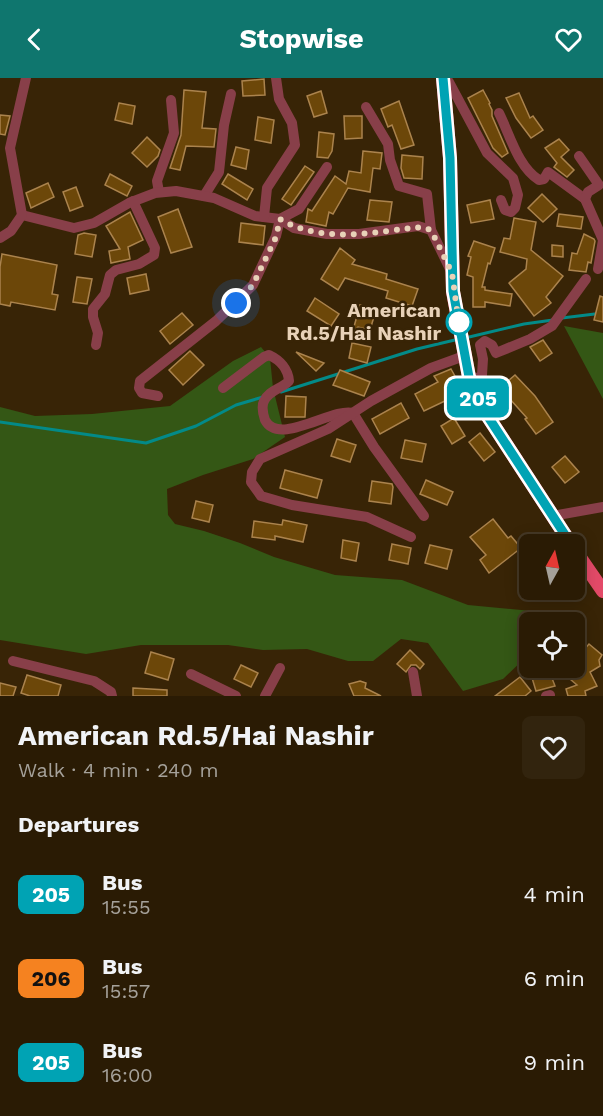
<!DOCTYPE html>
<html lang="en">
<head>
<meta charset="utf-8">
<style>
  body { margin:0; font-family:"Work Sans",sans-serif; background:#32240e; color:#f1f3f6; height:100vh; display:flex; flex-direction:column; font-size:22px; white-space:nowrap }
  * { box-sizing:border-box; margin:0 }
  p { font-size:20px; color:#a5a19a }
  .icon { flex:none; width:33px; height:33px; fill:none; stroke:currentColor; stroke-width:2; stroke-linecap:round; stroke-linejoin:round }
  .map { position:relative; height:618px; overflow:hidden }
  .sheet { display:flex; flex-direction:column; background:#2a1b04; flex:1 }
  .sheet>* { flex:none }
  .badge { padding:0 12px; border-radius:9px; font-size:21px; line-height:39px }
  .needle { width:39px; rotate:8deg }
  .tools { position:absolute; left:519px; top:456px; display:grid; gap:12px }
  .tools a { display:grid; place-items:center; width:66px; height:66px; border-radius:9px; background:#2a1b04; box-shadow:0 3px 15px #0003,0 0 0 2px #463926; font-size:30px }
  .you { position:absolute; width:30px; height:30px; margin:-15px; border:4px solid #fff; border-radius:50%; background:#1a73e8; box-shadow:0 0 0 9px #1a73e833 }
  .map>.badge { position:absolute; translate:-50% -50%; box-shadow:0 0 0 3px #fff }
  h2 { padding:0 18px; font-size:22px; line-height:54px }
  .round { display:grid; place-items:center; flex:none; width:63px; height:63px; border-radius:9px; background:#32240e }
  .summary { display:flex; align-items:center; justify-content:space-between; height:102px; padding:0 18px }
  h1 { font-size:28px; font-weight:700; line-height:45px }
  ul { padding:0; list-style:none }
  li { display:flex; align-items:center; gap:18px; height:84px; padding:0 18px }
  li div { flex:1 }
  li b { display:block; font-size:22px }
  li em { font-style:normal }
  li .badge { min-width:66px; font-weight:700; text-align:center }
  header { display:flex; justify-content:space-between; align-items:center; height:78px; padding:0 18px; background:#0f766e; color:#fff; font-size:27px; font-weight:700 }
  .map>svg:first-child { display:block }
  .green { fill:#345715 }
  .lines { fill:none; stroke-linecap:round; stroke-linejoin:round }
  .stream { stroke:#038a88; stroke-width:3 }
  .building { fill:#6c4709; stroke:#ab834d; stroke-width:1.5 }
  .minor { stroke:#883f49; stroke-width:10 }
  .major { stroke:#e34a68; stroke-width:14 }
  .line-casing { stroke:#fff; stroke-width:14 }
  .line { stroke:#00a3b4; stroke-width:9 }
  .walk { stroke:#e8d2b8; stroke-width:6; stroke-dasharray:0 10.8 }
  .stop-dot { fill:#fff; stroke:#00a3b4; stroke-width:3 }
  .labels { text-anchor:middle; stroke-width:5; stroke-linejoin:round; paint-order:stroke }
  .stop-label { font-size:20px; font-weight:bold; fill:#e8d2b8; stroke:#382406; text-anchor:end }
</style>
</head>
<body>
<header><svg class="icon" aria-label="back" viewBox="0 0 24 24"><path d="M15 5l-7 7 7 7"/></svg>Stopwise<svg class="icon" aria-label="heart" viewBox="0 0 24 24"><path d="M12 20l-8-8c-3-5 5-10 8-4 3-6 11-1 8 4z"/></svg></header>
<div class="map">
<svg width="603" height="618" viewBox="0 0 603 618">
  <rect width="100%" height="100%" fill="#382406"/>
  <!-- green -->
  <g class="green">
    <path d="M564 248 603 255V321Z"/>
    <path d="M261 269 270 280 273 310 285 359 253 381 203 397 167 411 168 437 175 446 204 453 240 465 274 479 335 497 402 502 468 527 532 533 533 544H530L529 572 526 579 503 601 463 613 428 565 401 561 373 583H348L307 571 263 572 228 567H141L86 576 0 562V329L35 338 92 336 170 328 233 283Z"/>
  </g>
  <g class="lines">
    <!-- stream -->
    <g class="stream">
      <path d="M562 240 603 235"/>
      <path d="M465 260 524 246 553 242"/>
      <path d="M281 314 417 271 459 261"/>
      <path d="M0 344 146 365 196 348 236 327 263 319"/>
    </g>
  </g>
  <!-- building -->
  <g class="building">
    <path d="M264 1 265 17 243 18 242 3Z"/>
    <path d="M184 12 206 14 202 50 216 51 214 69 186 68 180 92 170 90 181 57Z"/>
    <path d="M483 12 490 25 489 26 492 32V38L508 75 502 79 493 70 468 20Z"/>
    <path d="M321 13 327 35 314 39 307 18Z"/>
    <path d="M519 15 530 40 533 38 543 52 531 60 516 40 506 20Z"/>
    <path d="M399 23 414 67 401 71 392 47 388 49 381 31Z"/>
    <path d="M119 25 135 28 132 46 115 42Z"/>
    <path d="M0 37 10 38 5 57 0 56Z"/>
    <path d="M344 38H362V60L345 61Z"/>
    <path d="M258 39 274 42 271 65 255 62Z"/>
    <path d="M319 54 334 56 332 73 328 80 317 79Z"/>
    <path d="M147 59 160 72 158 78 147 89 132 75Z"/>
    <path d="M559 61 569 72 561 79 574 92 567 99 554 89 557 85 545 70Z"/>
    <path d="M236 69 249 72 246 91 231 87Z"/>
    <path d="M363 73 382 75 380 91 373 90 370 114 348 110 333 136 329 134 326 148 306 144 308 131 312 133 335 98 346 106 349 93 361 95Z"/>
    <path d="M402 77 423 79 422 101 404 100 401 90Z"/>
    <path d="M305 88 314 94 291 127 282 121Z"/>
    <path d="M110 96 132 108 127 118 105 107Z"/>
    <path d="M228 96 253 111 247 122 222 106Z"/>
    <path d="M48 105 54 119 31 130 26 115Z"/>
    <path d="M76 109 83 128 70 133 63 114Z"/>
    <path d="M542 116 557 131 543 144 528 130Z"/>
    <path d="M370 122 392 124 389 144 367 142Z"/>
    <path d="M490 122 494 141 471 145 467 127Z"/>
    <path d="M178 131 192 169 171 175 158 139Z"/>
    <path d="M130 134 143 162 128 169 130 181 111 185 109 173 120 171 106 148Z"/>
    <path d="M559 136 583 139 581 151 557 148Z"/>
    <path d="M514 140 536 144 531 172 563 198 546 219 551 225 534 238 509 205 526 191 527 181 500 174 504 160 510 161Z"/>
    <path d="M241 145 265 148 263 167 239 164Z"/>
    <path d="M84 155 96 157 92 179 75 176 78 157Z"/>
    <path d="M584 156 594 161 595 163 591 185 588 184 586 194 569 192 572 175 577 176Z"/>
    <path d="M474 163 495 170 490 186 488 185 482 209H485V212L512 216 510 228 485 224V229H473V199L467 197 471 179 468 178Z"/>
    <path d="M552 167 563 168V179L552 178Z"/>
    <path d="M340 170 355 182 352 186 387 196 386 201 418 211 412 228 386 220 388 213 345 200 338 212 321 201Z"/>
    <path d="M2 176 57 187 52 216 58 217 55 232 11 224 10 228 0 226V189Z"/>
    <path d="M146 196 149 212 130 216 127 200Z"/>
    <path d="M77 199 92 201 87 226 73 224Z"/>
    <path d="M600 218 603 219V244L594 242Z"/>
    <path d="M315 220 339 236 331 248 307 233Z"/>
    <path d="M360 227 376 232 370 252 358 249 352 256Z"/>
    <path d="M182 235 193 247 170 266 160 253Z"/>
    <path d="M543 262 552 275 540 283 530 269Z"/>
    <path d="M352 265 371 269 367 285 349 280Z"/>
    <path d="M190 273 204 287 183 307 169 292Z"/>
    <path d="M296 274 324 285 316 293Z"/>
    <path d="M451 291 474 332 461 340 449 321 424 333 415 316 438 304 434 298Z"/>
    <path d="M340 292 370 304 364 318 333 307Z"/>
    <path d="M515 297 535 318 553 344 536 356 525 341 527 340 500 310Z"/>
    <path d="M286 318 306 319 305 339H285Z"/>
    <path d="M401 325 409 340 380 356 372 341Z"/>
    <path d="M454 340 465 358 452 366 441 348Z"/>
    <path d="M480 355 495 374 484 383 469 364Z"/>
    <path d="M337 361 356 367 350 384 331 378Z"/>
    <path d="M405 362 426 366 422 384 401 380Z"/>
    <path d="M565 378 579 394 565 405 552 389Z"/>
    <path d="M285 392 322 402 317 420 280 410Z"/>
    <path d="M426 402 453 414 447 427 420 416Z"/>
    <path d="M372 403 392 406 393 409 391 426 369 423Z"/>
    <path d="M196 423 213 427 209 444 192 440Z"/>
    <path d="M493 441 508 460 511 458 521 470 489 495 480 482 486 477 470 459Z"/>
    <path d="M283 442 307 447 303 464 275 458V462L252 459 254 443 282 447Z"/>
    <path d="M343 462 359 465 356 483 341 480Z"/>
    <path d="M392 466 411 470 408 486 389 482Z"/>
    <path d="M430 467 452 472 447 491 425 485Z"/>
    <path d="M589 566 602 577 599 582 600 588 590 594 597 608 585 613 586 618H568L566 611 577 607 563 595 562 590H574V583Z"/>
    <path d="M410 572 424 586 420 591 416 587H411L406 594 397 586Z"/>
    <path d="M151 574 174 581 168 602 145 595Z"/>
    <path d="M241 587 258 595 251 609 234 601Z"/>
    <path d="M529 590H548L555 608 536 613Z"/>
    <path d="M27 597 61 607 58 618H30L21 615Z"/>
    <path d="M520 599 531 613 525 618H495Z"/>
    <path d="M360 603 366 605 365 610 381 618H354L349 606Z"/>
    <path d="M0 605 16 609 13 618H0Z"/>
    <path d="M133 610 167 612V618H133Z"/>
  </g>
  <g class="lines">
    <!-- minor -->
    <g class="minor">
      <path d="M444 0 449 4 487 75 513 100 518 117 515 130 511 134 505 132 501 122"/>
      <path d="M366 29 388 66 390 82 399 108 427 116 431 152"/>
      <path d="M499 35C510 57 518 89 539 102L544 101 548 94 585 121"/>
      <path d="M579 78 599 107 588 114 585 121 603 162 598 191"/>
      <path d="M159 114 157 103 174 55 171 22"/>
      <path d="M204 118 219 94 224 47 231 16"/>
      <path d="M22 137 74 150 94 145 129 125 155 115 176 113 214 120 255 138 280 141 294 150 327 156H359L418 148 431 152 451 193"/>
      <path d="M264 139 267 110 295 67 292 45 279 21 276 0"/>
      <path d="M0 160 11 153 22 137 10 70 26 0"/>
      <path d="M96 267 98 255 93 239V231L105 216 110 197 116 192 139 186 154 177 155 170 133 123"/>
      <path d="M472 305 482 297 483 281 480 267 485 263 492 267 496 275 530 261 552 248 586 201"/>
      <path d="M223 310 264 279 269 277C280 282 288 291 289 303 281 311 269 312 264 323 261 329 263 336 265 342 279 369 333 329 353 335L374 369 424 438"/>
      <path d="M158 318 142 315 139 310 140 303 216 243 253 207 276 158 280 141 299 131 327 89"/>
      <path d="M552 438 603 429"/>
      <path d="M411 459 367 439 292 427 261 418 251 404 252 394 260 381 328 351 371 323 431 290 464 278"/>
      <path d="M13 583 94 603 111 614 112 618"/>
      <path d="M413 594 417 618"/>
      <path d="M191 596 236 618"/>
      <path d="M265 618 280 590"/>
      <path d="M546 618 550 617"/>
    </g>
    <!-- major -->
    <g class="major">
      <path d="M443 0 450 80 453 214 469 299 483 331 571 466"/>
      <path d="M574 471 603 513"/>
    </g>
  </g>
  <g class="lines">
    <!-- line casing -->
    <g class="line-casing">
      <path id="line" d="M443 0 450 80 453 213 469 299 483 331 571 466"/>
    </g>
    <!-- line -->
    <use href="#line" class="line"/>
    <!-- walk -->
    <path class="walk" d="M236 225 253 207 276 159 280 141C315 162 356 157 395 152 410 151 416 147 431 152L452 195 459 247V244"/>
  </g>
  <!-- markers -->
  <circle class="stop-dot" cx="459" cy="244" r="12"/>
  <g class="labels">
    <!-- stop labels -->
    <g class="stop-label">
      <text x="441" y="239">American<tspan x="441" dy="23">Rd.5/Hai Nashir</tspan></text>
    </g>
  </g>
</svg>
<div class="tools">
<a><svg class="needle" viewBox="-14 -14 28 28"><path d="M0-13l5 13h-10z" fill="#e53935"/><path d="M0 13l5-13h-10z" fill="#a5a19a"/></svg></a>
<a><svg class="icon" aria-label="locate" viewBox="0 0 24 24"><circle cx="12" cy="12" r="6"/><path d="M12 2v4M12 18v4M2 12h4M18 12h4"/></svg></a>
</div>
<div class="you" style="left:236px;top:225px"></div>
<b class="badge" style="left:478px;top:320px;background:#00a3b4;color:#fff">205</b>
</div>
<section class="sheet">
<div class="summary"><div><h1>American Rd.5/Hai Nashir</h1><p>Walk · 4 min · 240 m</p></div><a class="round"><svg class="icon" aria-label="heart" viewBox="0 0 24 24"><path d="M12 20l-8-8c-3-5 5-10 8-4 3-6 11-1 8 4z"/></svg></a></div>
<h2>Departures</h2>
<ul>
<li><span class="badge" style="background:#00a3b4;color:#fff">205</span><div><b>Bus</b><p>15:55</p></div><em>4 min</em></li>
<li><span class="badge" style="background:#f58220;color:#111">206</span><div><b>Bus</b><p>15:57</p></div><em>6 min</em></li>
<li><span class="badge" style="background:#00a3b4;color:#fff">205</span><div><b>Bus</b><p>16:00</p></div><em>9 min</em></li>
</ul>
</section>
</body>
</html>
